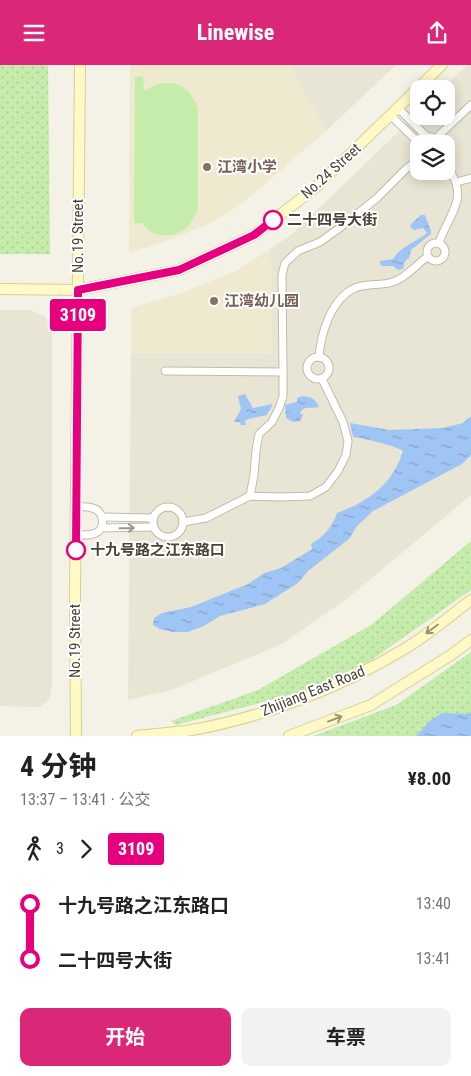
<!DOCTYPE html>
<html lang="zh">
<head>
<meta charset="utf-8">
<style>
  body { margin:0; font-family:"Roboto Condensed","Noto Sans SC",sans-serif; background:#f2f2f2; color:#222; height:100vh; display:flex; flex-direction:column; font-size:19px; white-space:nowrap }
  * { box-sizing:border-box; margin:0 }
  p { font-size:16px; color:#767676 }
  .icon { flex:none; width:28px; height:28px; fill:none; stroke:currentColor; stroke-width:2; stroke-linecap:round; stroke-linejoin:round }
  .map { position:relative; height:671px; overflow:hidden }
  .details { display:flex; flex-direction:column; background:#fff; flex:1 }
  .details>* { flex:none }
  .badge { padding:0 10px; border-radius:4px; font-size:18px; line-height:32px }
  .tools { position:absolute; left:410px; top:15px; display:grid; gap:10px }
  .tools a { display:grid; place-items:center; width:45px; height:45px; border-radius:10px; background:#fff; box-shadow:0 2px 12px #0003; font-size:25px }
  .map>.badge { position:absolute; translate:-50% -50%; box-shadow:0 0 0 2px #fff }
  .legs { display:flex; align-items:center; gap:8px; height:55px; padding:0 20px; font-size:16px }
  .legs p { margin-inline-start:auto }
  .summary { display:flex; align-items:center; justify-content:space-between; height:85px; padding:0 20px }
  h1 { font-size:28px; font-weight:700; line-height:38px }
  .cta { display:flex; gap:10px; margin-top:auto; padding:10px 20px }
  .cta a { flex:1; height:58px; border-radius:10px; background:#db2777; color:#fff; font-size:20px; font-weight:700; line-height:58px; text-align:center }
  .cta a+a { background:#f2f2f2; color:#222 }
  ul { padding:0 20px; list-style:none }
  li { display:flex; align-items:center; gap:18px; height:55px; font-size:19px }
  li i { display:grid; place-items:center; width:8px; height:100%; margin:0 6px; background:currentColor }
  li i::after { content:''; width:12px; height:12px; margin:-6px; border:4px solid; border-radius:50%; background:#fff }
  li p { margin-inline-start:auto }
  li:first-child i { background:linear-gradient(#0000 50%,currentColor 0) }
  li:last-child i { background:linear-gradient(currentColor 50%,#0000 0) }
  header { display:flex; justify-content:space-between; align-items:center; height:65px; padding:0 20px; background:#db2777; color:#fff; font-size:22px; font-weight:700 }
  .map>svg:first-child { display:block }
  .residential { fill:#e9e5d4; fill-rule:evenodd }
  .education { fill:#efeacf }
  .grass { fill:url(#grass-dots) }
  .pitch { fill:#c6ecac }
  .water { fill:url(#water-ripples) }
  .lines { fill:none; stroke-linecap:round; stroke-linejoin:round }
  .street-casing { stroke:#c1bca8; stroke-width:9 }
  .secondary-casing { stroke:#d8cf93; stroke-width:12 }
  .street { stroke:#fff; stroke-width:7 }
  .secondary { stroke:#fff9c6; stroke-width:10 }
  .oneway { stroke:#9a9890 }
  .oneway2 { stroke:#9a9576 }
  .line-1-casing { stroke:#fff; stroke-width:11 }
  .line-1 { stroke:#e6007e; stroke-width:8 }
  .education-dot { fill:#8d6e63; stroke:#fff; stroke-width:2 }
  .stop-1-dot { fill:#fff; stroke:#e6007e; stroke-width:2.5 }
  .labels { text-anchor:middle; stroke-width:4; stroke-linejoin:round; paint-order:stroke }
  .education-label { font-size:15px; font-weight:bold; fill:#785e54; stroke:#fff; text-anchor:start }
  .street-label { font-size:15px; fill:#484335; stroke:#fff }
  .stop-label { font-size:15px; font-weight:bold; fill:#484335; stroke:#fff; text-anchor:start }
</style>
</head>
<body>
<header><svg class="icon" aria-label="menu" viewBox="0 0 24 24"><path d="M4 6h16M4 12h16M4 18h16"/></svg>Linewise<svg class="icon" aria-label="share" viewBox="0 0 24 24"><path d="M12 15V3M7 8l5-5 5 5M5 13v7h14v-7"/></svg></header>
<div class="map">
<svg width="471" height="671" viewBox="0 0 471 671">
  <defs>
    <pattern id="grass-dots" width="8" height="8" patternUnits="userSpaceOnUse" patternTransform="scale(1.25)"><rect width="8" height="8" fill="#c6ecac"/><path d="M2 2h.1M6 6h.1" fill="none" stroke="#accc95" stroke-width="1.8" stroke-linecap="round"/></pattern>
    <pattern id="water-ripples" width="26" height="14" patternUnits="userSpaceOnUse" patternTransform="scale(1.25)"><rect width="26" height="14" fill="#9fc5f5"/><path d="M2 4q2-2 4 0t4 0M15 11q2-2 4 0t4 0" fill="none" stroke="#84a2c7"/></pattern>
  </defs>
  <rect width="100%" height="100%" fill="#f4f2e7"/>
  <!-- residential -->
  <g class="residential">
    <path d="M289 0H396L326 66Z"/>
    <path d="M467 0H471V430L348 533 282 579 172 625 128 635 131 289H272L270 184 292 169 419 47V51H446V24H442ZM419 79H446V106H419Z"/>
    <path d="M0 245H31L46 253 52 267V621L50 633 40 642 0 641Z"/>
  </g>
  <!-- education -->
  <g class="education">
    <path d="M130 0H289L326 66 243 138 213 157 164 177 129 188Z"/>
    <path d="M270 184 272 289H131V243L182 228 237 205Z"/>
  </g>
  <!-- grass -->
  <g class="grass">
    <path d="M0 0H48L50 189H0Z"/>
    <path d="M471 476V525L370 596 306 626 176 660 171 656 258 625 371 560Z"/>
    <path d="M471 587V671H313L396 640Z"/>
  </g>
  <!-- pitch -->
  <path class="pitch" d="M143 11 144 26C166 11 188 16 198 43V145C195 149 193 155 190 159 178 174 152 175 142 158H134L135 12Z"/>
  <!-- water -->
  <g class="water">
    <path d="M421 150H425L431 166V169L411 185 409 193 405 196 403 204 398 205 393 201H382L380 199V196L393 194C401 181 416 177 427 168L423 163 414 165 410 162 411 159Z"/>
    <path d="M245 329 253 343 273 339 267 350 248 354 245 356 246 360H241L239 357H234L241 344 238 331Z"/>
    <path d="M302 331C311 332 315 333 319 342 311 344 304 340 300 348L303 350 300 356 293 357 286 353 285 340 297 337V333Z"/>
    <path d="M471 351V390L462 399 373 446 357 461 349 474 308 506 298 518 265 539 220 551 204 561 188 567H173L160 564 153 560 154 553 162 548 191 542 248 519 264 508 281 503 312 484 311 479C324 471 332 463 337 448 368 437 393 419 403 386 396 381 363 373 353 372L350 358 389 365 443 363 463 358Z"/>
    <path d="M471 647V671H416L431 655 442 648 468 649Z"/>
  </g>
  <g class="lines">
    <!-- street casing -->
    <g class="street-casing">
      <g id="street">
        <path d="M398 43 426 71"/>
        <path d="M390 50 419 78"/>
        <path d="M436 73 471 40"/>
        <path d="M419 84 420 75 426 71 436 73 440 79"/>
        <path d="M457 117 471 113"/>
        <circle cx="436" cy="187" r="9"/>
        <path d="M439 178C450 145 471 134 446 100"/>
        <path d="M319 292C321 268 331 234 355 223 367 218 381 221 393 217 406 213 417 199 427 192"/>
        <circle cx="318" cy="303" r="11"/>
        <path d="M165 306 283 307V331L280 341 272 357 259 369 256 385 254 410 250 431"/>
        <path d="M283 307 282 210 285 198 298 186 320 177 345 159 377 133 406 104 419 94"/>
        <circle cx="168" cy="457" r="15"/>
        <path d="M102 452 153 453"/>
        <path d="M183 457 206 453 250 431 280 432 310 431 326 422 338 406 346 390 348 376 343 357 322 314"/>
        <path d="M101 463 153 462"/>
        <path d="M76 470C84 470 93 471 99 466 106 458 102 445 92 443 88 441 81 442 76 442"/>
      </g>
    </g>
    <!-- secondary casing -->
    <g class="secondary-casing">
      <g id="secondary">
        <path d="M0 224 78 225 179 205 254 170 316 122 442 0"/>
        <path d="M76 671 75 526 80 0"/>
        <path d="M137 671C153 669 170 668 186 666 263 653 340 623 406 583 429 569 450 551 471 535"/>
        <path d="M289 671 371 640 451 590 471 575"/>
      </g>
    </g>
    <!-- street -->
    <use href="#street" class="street"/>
    <!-- secondary -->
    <use href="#secondary" class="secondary"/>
  </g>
  <!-- one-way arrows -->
  <defs><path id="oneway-shaft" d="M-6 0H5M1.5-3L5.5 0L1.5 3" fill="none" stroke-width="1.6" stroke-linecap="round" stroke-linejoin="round" transform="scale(1.25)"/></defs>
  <use class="oneway" href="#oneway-shaft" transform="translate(127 463) rotate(-1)"/>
  <g class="oneway2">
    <use href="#oneway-shaft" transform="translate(432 564) rotate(143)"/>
    <use href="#oneway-shaft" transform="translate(335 654) rotate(-21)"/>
  </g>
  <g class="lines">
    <!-- line-1 casing -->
    <g class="line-1-casing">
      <path id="line-1" d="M76 485 78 225 179 205 254 170 273 155"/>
    </g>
    <!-- line-1 -->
    <use href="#line-1" class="line-1"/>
  </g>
  <!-- markers -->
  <g class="education-dot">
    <circle cx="207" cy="102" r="5"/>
    <circle cx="214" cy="236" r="5"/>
  </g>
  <g class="stop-1-dot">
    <circle cx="273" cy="155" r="9"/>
    <circle cx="76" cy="485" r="9"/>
  </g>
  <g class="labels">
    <!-- education labels -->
    <g class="education-label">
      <text x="217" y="107">江湾小学</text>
      <text x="224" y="241">江湾幼儿园</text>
    </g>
    <!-- street labels -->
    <g class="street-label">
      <text transform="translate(331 106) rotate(-42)" y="5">No.24 Street</text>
      <text transform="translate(78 171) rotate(-90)" y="5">No.19 Street</text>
      <text transform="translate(75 576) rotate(-90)" y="5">No.19 Street</text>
      <text transform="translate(313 626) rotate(-22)" y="5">Zhijiang East Road</text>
    </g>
    <!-- stop labels -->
    <g class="stop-label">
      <text x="287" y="160">二十四号大街</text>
      <text x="90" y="490">十九号路之江东路口</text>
    </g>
  </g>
</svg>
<div class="tools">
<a><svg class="icon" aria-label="locate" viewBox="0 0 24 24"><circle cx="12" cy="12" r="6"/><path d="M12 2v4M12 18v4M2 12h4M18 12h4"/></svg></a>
<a><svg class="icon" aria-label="layers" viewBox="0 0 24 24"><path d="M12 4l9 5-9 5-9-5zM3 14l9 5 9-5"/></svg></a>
</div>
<b class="badge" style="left:78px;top:250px;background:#e6007e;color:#fff">3109</b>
</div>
<section class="details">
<div class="summary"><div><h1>4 分钟</h1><p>13:37 – 13:41 · 公交</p></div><b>¥8.00</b></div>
<div class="legs"><svg class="icon" aria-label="walk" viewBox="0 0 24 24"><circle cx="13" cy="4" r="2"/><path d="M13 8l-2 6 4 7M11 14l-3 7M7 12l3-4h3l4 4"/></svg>3<svg class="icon" aria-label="forward" viewBox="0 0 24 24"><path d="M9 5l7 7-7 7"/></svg><b class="badge" style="background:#e6007e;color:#fff">3109</b></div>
<ul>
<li><i style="color:#e6007e"></i><b>十九号路之江东路口</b><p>13:40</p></li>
<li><i style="color:#e6007e"></i><b>二十四号大街</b><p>13:41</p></li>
</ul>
<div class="cta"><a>开始</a><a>车票</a></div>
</section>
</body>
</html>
